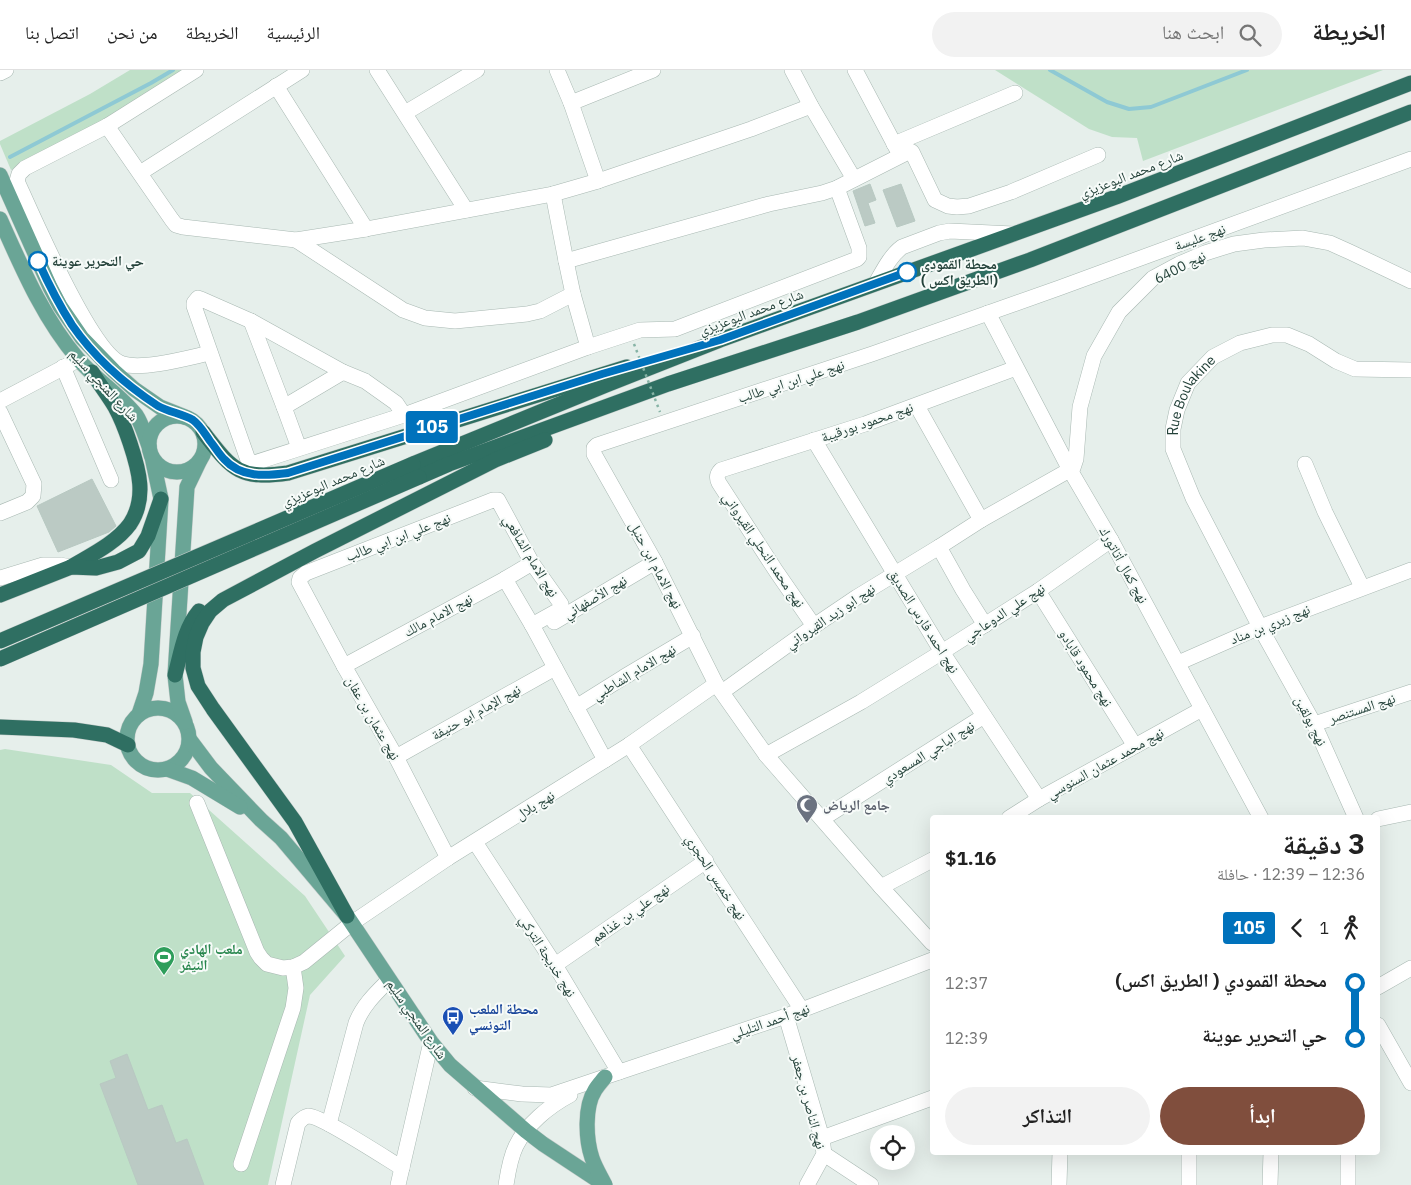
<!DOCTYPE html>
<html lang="ar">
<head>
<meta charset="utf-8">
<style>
  body { margin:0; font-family:"IBM Plex Sans","Noto Naskh Arabic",sans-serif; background:#f2f2f2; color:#222; direction:rtl; height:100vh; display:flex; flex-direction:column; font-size:19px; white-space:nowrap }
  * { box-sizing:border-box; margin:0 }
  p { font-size:16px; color:#767676 }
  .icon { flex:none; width:28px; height:28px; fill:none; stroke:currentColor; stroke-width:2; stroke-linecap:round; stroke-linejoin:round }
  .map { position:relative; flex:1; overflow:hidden; direction:ltr }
  .side { position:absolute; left:930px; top:745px; width:450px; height:340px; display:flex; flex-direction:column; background:#fff; border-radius:5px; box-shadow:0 5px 20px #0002; direction:rtl }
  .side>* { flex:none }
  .badge { padding:0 10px; border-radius:4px; font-size:18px; line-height:32px }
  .tools { position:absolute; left:870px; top:1055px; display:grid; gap:10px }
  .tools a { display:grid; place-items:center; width:45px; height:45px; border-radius:50%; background:#fff; box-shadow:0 5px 20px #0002; font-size:25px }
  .map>.badge { position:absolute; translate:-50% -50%; box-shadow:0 0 0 2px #fff }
  .legs { display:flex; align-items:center; gap:8px; height:55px; padding:0 15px; font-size:16px }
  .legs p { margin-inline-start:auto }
  .head { display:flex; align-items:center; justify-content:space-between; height:85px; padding:0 15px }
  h1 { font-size:28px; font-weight:700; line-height:38px }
  .button { display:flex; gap:10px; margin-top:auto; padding:10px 15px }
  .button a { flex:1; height:58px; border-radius:30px; background:#804e3d; color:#fff; font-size:20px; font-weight:700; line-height:58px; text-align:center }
  .button a+a { background:#f2f2f2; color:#222 }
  ul { padding:0 15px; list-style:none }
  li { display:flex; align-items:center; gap:18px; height:55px; font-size:19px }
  li i { display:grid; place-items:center; width:8px; height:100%; margin:0 6px; background:currentColor }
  li i::after { content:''; width:12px; height:12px; margin:-6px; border:4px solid; border-radius:50%; background:#fff }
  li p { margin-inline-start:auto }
  li:first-child i { background:linear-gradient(#0000 50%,currentColor 0) }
  li:last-child i { background:linear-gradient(currentColor 50%,#0000 0) }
  header { display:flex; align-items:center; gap:30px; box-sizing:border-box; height:70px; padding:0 25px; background:#fff; border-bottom:1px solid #e0e0e0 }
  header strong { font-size:24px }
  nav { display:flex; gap:28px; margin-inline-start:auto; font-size:18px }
  .search { width:350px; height:45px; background:#f2f2f2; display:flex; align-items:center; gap:12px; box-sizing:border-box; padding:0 18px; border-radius:28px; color:#767676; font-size:19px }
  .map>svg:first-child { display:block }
  .green { fill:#bfe0c8 }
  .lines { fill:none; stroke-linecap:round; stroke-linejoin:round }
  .stream { stroke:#8ec9d4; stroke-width:4 }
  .building { fill:#bbcac4; stroke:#b8c9c2 }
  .minor-casing { stroke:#a8b8b2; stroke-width:16 }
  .major-casing { stroke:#c2cac8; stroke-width:16 }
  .highway-casing { stroke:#c2cac8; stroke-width:16 }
  .minor { stroke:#fff; stroke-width:15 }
  .major { stroke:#6aa596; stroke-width:15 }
  .highway { stroke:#2f6f62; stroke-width:15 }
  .highway-bridge-casing { stroke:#c2cac8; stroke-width:16; stroke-linecap:butt }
  .path-bridge { stroke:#86b3a5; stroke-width:2.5; stroke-dasharray:2.5 4; stroke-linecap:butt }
  .highway-bridge { stroke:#2f6f62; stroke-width:15 }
  .line-1-casing { stroke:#fff; stroke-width:11 }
  .line-1 { stroke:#0072bc; stroke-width:8 }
  .stop-1-dot { fill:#fff; stroke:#0072bc; stroke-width:2.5 }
  .labels { text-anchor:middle; stroke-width:4; stroke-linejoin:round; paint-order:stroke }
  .street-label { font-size:14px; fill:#24423a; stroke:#f7fbf9 }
  .stop-label { font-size:14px; font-weight:bold; fill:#24423a; stroke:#f7fbf9; text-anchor:start }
  .worship-label { font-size:14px; font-weight:bold; fill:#5b616d; stroke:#f7fbf9; text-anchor:start }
  .leisure-label { font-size:14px; font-weight:bold; fill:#27864d; stroke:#f7fbf9; text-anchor:start }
  .transit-label { font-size:14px; font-weight:bold; fill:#164399; stroke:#f7fbf9; text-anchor:start }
</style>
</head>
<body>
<header>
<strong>الخريطة</strong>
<div class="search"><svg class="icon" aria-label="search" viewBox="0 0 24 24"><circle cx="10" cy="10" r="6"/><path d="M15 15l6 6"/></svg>ابحث هنا</div>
<nav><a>الرئيسية</a><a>الخريطة</a><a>من نحن</a><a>اتصل بنا</a></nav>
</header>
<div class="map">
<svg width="1411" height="1115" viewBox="0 0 1411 1115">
  <rect width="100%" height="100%" fill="#e6efeb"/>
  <!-- green -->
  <g class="green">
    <path d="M130 0H190L110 52 11 100 0 74V71L90 24Z"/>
    <path d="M995 0H1383L1143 91 1137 68 1112 67 1089 59Z"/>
    <path d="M5 679 111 695 152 723H190L305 826 345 886 310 925 268 1115H0V680Z"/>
  </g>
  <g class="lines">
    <!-- stream -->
    <g class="stream">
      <path d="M1050 0 1107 32 1129 39 1151 37 1247 0"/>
      <path d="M10 87 151 13 173 0"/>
    </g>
  </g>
  <!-- building -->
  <g class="building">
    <path d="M870 114 876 130 868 133 875 153 865 156 853 121Z"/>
    <path d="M901 114 915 151 897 157 883 120Z"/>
    <path d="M92 409 116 456 109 462 58 482 37 436Z"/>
    <path d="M127 984 148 1040 162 1035 176 1073 187 1069 204 1115H138L100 1014 116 1008 110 991Z"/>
  </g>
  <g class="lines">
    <!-- minor casing -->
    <g class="minor-casing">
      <g id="minor">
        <path d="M196 0 107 56 25 98 19 104 17 111C32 144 92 285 123 294 144 300 187 288 210 283"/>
        <path d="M377 0 466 140"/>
        <path d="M557 0 571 33 598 111"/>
        <path d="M792 0 811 36 854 109"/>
        <path d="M855 0 899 83"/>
        <path d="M0 3 6 0"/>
        <path d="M276 16 366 159"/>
        <path d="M571 33 653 0"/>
        <path d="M405 43 477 0"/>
        <path d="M107 56 172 150 176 155 183 157 296 170 366 159 553 124 598 111 751 59 811 36"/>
        <path d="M894 74 1015 23"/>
        <path d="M140 103 302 0"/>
        <path d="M553 124 566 191 573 224 588 277"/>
        <path d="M296 170 403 240 425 248 455 251 527 244 540 241 573 224"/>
        <path d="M566 191 769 134 822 123 837 118 910 81 912 82 935 130 948 136 957 137 969 136 1011 122 1098 85"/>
        <path d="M876 213C883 201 890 186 902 177L939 163 950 161 1013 164"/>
        <path d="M988 243 1070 400 1111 470 1261 748"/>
        <path d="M251 251 284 337 299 378"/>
        <path d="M63 297 111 410"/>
        <path d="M0 331 72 293"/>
        <path d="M917 336 981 450"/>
        <path d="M284 337 343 302"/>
        <path d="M0 342 34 414 33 426 27 432 0 443"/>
        <path d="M404 345 396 333 365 311 343 302 251 251 201 229 198 228 194 233V236L248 390 254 393 404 345 588 277 640 260 675 259 857 189 859 187V178L837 118"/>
        <path d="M814 370 942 582 1039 729"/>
        <path d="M1305 394 1325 442 1362 517"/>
        <path d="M939 477 963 520 985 555"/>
        <path d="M0 508 43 495H60L71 497"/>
        <path d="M505 509 532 555 605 690"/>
        <path d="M1038 521 1135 676"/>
        <path d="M554 552 655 492"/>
        <path d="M814 556 776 501 719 413C716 407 717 404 721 400L865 354 1016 298"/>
        <path d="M1178 593 1260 557 1411 500"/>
        <path d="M344 596 505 509 532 493"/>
        <path d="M722 622 814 556 857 527 939 477 981 450 1073 398 1076 389 1080 337 1094 286 1119 242 1153 208 1179 194 1205 183 1234 174 1264 170 1303 168 1330 173 1350 182 1411 211"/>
        <path d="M576 637 624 607 693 566"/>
        <path d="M1314 654 1411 622"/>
        <path d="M629 675 802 940"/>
        <path d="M766 685 861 632 942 582 1038 521 1111 470"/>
        <path d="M396 687 555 598"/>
        <path d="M197 733 257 882 261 888 267 894 283 898 293 897 304 892 352 853 448 788 629 675 716 614"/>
        <path d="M1009 748 1039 729 1202 639"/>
        <path id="s1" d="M1356 748 1314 654 1260 557 1193 428 1173 379V359L1177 340 1188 313 1213 287 1240 273 1272 265H1287L1309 274 1336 291 1355 299 1411 300"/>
        <path d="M822 749 984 646"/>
        <path d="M1378 749 1411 742"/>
        <path d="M475 772 555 895 619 1002"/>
        <path d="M448 788 396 687 344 596 299 512 300 508 306 503 493 430H498L532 493 561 534 559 540 532 555"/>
        <path d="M881 817 932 790"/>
        <path d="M932 873 881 817 766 685 716 614 655 492 594 384V378L597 375 872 284 1059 218 1411 89"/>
        <path d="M555 895 706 791"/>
        <path d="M1378 917 1411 898"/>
        <path d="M786 946 822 1068 824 1084 807 1115"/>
        <path d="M1378 955 1411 1013"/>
        <path d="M475 1018 522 1024 551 1025 786 946 932 890"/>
        <path d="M329 1054 356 953C363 935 376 923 389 910"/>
        <path d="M822 1068 932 1028"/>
        <path d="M1189 1082V1115"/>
        <path d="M824 1084 871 1115"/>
        <path d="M241 1094 293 938 296 918 293 897"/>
        <path d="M283 1115 298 1053C301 1050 303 1047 308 1046 320 1045 387 1089 402 1098"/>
        <path d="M398 1115 431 972"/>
        <path d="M506 1115C508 1102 510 1088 516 1076 526 1055 549 1036 570 1025"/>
        <path d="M1059 1115 1060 1082"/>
        <path d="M1270 1115 1271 1082"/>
        <path d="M1348 1115V1082"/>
      </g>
    </g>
    <!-- major casing -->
    <g class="major-casing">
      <g id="major">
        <path d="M0 105 50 217 60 236 82 268 114 301 134 319 160 337 185 347"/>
        <path d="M0 149C22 198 43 248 78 289 95 309 119 324 136 345 142 354 145 366 149 376"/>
        <circle cx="177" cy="374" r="28"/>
        <circle cx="158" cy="669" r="31"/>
        <path d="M139 644 146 623 151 594 161 429 152 387"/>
        <path d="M185 652 178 632 175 605 187 417 199 392"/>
        <path d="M190 670 211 698 261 750 281 768 347 846 431 972 450 995 526 1061 543 1074 605 1115"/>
        <path d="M167 699 192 708 240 737"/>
        <path d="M604 1113C600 1105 595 1097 592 1088 586 1070 584 1037 595 1020 598 1015 602 1011 605 1007"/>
      </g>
    </g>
    <!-- highway casing -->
    <g class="highway-casing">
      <g id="highway">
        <path d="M203 362C232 399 238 410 288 403L627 297"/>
        <path d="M413 394 606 315 720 270 1116 127 1411 13"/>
        <path d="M419 407 449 394 668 314 858 252 1030 190 1411 42"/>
        <path d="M71 497C91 485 116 473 130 454 147 428 139 400 130 373 126 361 121 348 115 337 108 325 99 314 92 302"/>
        <path d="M0 525 71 497 96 498 118 492 139 481 148 466 161 429"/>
        <path d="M175 605C181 583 184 559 199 541"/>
        <path d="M0 657 74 660 107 665 128 675"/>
        <path d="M347 846 295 752 213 639 198 616 193 598V582L196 567 202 553 210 541 223 530 315 481 495 390 545 370"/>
      </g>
    </g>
    <!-- minor -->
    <use href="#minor" class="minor"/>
    <!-- major -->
    <use href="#major" class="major"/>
    <!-- highway -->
    <use href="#highway" class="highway"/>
    <!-- highway-bridge casing -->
    <g class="highway-bridge-casing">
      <g id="highway-bridge">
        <path d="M0 571 413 394"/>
        <path d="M0 589 419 407"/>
      </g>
    </g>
    <!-- path-bridge -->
    <path class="path-bridge" d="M634 274 660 342"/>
    <!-- highway-bridge -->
    <use href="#highway-bridge" class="highway-bridge"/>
  </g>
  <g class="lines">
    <!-- line-1 casing -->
    <g class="line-1-casing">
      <path id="line-1" d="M38 191C48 213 59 235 72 255 94 287 126 315 158 336 169 342 183 344 193 350 200 355 205 364 210 371 215 377 219 384 224 389 241 408 265 406 288 403L602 304 720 270 907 202"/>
    </g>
    <!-- line-1 -->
    <use href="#line-1" class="line-1"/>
  </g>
  <!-- icons -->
  <defs>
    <g id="mosque-pin" transform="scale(1.125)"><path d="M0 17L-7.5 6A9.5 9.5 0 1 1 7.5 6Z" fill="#6b7280" stroke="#f7fbf9"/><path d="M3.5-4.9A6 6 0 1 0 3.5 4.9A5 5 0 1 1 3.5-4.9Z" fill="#fff"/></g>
    <g id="stadium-pin" transform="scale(1.125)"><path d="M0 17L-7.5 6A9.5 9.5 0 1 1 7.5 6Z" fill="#2e9e5b" stroke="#f7fbf9"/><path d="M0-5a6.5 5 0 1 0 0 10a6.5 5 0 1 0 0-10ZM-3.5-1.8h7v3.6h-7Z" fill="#fff"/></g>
    <g id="bus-pin" transform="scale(1.125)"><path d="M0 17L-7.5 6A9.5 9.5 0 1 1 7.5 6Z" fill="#1a4fb4" stroke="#f7fbf9"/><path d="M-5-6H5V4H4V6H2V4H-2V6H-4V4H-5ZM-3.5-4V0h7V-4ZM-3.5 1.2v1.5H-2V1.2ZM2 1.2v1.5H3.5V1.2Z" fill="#fff"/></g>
  </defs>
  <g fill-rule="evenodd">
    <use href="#mosque-pin" x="807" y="735"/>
    <use href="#stadium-pin" x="164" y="887"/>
    <use href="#bus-pin" x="453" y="947"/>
  </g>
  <!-- markers -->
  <g class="stop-1-dot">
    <circle cx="38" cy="191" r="9"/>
    <circle cx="907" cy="202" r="9"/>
  </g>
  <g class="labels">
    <!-- street labels -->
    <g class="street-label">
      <text transform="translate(1131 104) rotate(-21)" y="5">شارع محمد البوعزيزي</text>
      <text transform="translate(1200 167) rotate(-20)" y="5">نهج عليسة</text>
      <text transform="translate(1180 197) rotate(-27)" y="5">نهج 6400</text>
      <text transform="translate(751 242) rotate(-20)" y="5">شارع محمد البوعزيزي</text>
      <text transform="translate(791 311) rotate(-18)" y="5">نهج علي ابن ابي طالب</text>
      <text transform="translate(104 315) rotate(47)" y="5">شارع المنجي سليم</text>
      <text dy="5" stroke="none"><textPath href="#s1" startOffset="471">Rue Boulakine</textPath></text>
      <text transform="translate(867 352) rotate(-19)" y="5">نهج محمود بورقيبة</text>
      <text transform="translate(333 411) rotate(-23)" y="5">شارع محمد البوعزيزي</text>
      <text transform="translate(398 467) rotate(-21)" y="5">نهج علي ابن ابي طالب</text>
      <text transform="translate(764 480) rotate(56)" y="5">نهج محمد النحلي القيرواني</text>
      <text transform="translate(531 486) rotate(59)" y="5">نهج الامام الشافعي</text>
      <text transform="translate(656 495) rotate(62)" y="5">نهج الامام ابن حنبل</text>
      <text transform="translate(1124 495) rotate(61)" y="5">نهج كمال أتاتورك</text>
      <text transform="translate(595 527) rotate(-31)" y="5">نهج الأصفهاني</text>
      <text transform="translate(1004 542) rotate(-33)" y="5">نهج علي الدوعاجي</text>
      <text transform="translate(438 545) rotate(-28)" y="5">نهج الامام مالك</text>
      <text transform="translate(830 546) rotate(-34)" y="5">نهج ابو زيد القيرواني</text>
      <text transform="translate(924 551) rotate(58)" y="5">نهج احمد فارس الصديق</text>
      <text transform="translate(1270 554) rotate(-22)" y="5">نهج زيري بن مناد</text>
      <text transform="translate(1086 598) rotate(58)" y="5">نهج محمود قابادو</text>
      <text transform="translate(634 602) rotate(-31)" y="5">نهج الامام الشاطبي</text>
      <text transform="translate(1362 638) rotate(-18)" y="5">نهج المستنصر</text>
      <text transform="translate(476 642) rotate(-29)" y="5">نهج الإمام ابو حنيفة</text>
      <text transform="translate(373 648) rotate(60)" y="5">نهج عثمان بن عفان</text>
      <text transform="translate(1311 651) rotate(63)" y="5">نهج بولقين</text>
      <text transform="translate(928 682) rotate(-32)" y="5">نهج الباجي المسعودي</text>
      <text transform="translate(1105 693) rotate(-29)" y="5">نهج محمد عثمان السنوسي</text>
      <text transform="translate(535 735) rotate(-32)" y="5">نهج بلال</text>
      <text transform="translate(716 807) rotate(57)" y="5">نهج خميس الحجري</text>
      <text transform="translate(630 843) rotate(-35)" y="5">نهج علي بن غذاهم</text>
      <text transform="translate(548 886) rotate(58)" y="5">نهج خديجة التركي</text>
      <text transform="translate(417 949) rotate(55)" y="5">شارع المنجي سليم</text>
      <text transform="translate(770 951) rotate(-19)" y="5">نهج أحمد التليلي</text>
      <text transform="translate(809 1032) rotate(75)" y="5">نهج الناصر بن جعفر</text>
    </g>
    <!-- stop labels -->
    <g class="stop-label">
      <text x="52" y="196">حي التحرير عوينة</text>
      <text x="921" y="199">محطة القمودي<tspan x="921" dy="16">( الطريق اكس)</tspan></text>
    </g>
    <!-- worship labels -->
    <g class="worship-label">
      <text x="823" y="740">جامع الرياض</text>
    </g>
    <!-- leisure labels -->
    <g class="leisure-label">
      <text x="180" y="884">ملعب الهادي<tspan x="180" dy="16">النيفر</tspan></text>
    </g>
    <!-- transit labels -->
    <g class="transit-label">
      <text x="469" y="944">محطة الملعب<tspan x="469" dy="16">التونسي</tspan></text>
    </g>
  </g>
</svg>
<div class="tools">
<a><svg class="icon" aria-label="locate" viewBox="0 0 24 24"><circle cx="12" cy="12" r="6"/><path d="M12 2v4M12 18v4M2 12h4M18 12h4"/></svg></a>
</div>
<b class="badge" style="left:432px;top:357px;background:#0072bc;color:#fff">105</b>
<section class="side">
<div class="head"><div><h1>3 دقيقة</h1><p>12:36 – 12:39 · حافلة</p></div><b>$1.16</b></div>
<div class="legs"><svg class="icon" aria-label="walk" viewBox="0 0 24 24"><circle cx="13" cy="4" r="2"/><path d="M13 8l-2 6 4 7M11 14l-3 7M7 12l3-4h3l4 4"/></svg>1<svg class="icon" aria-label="back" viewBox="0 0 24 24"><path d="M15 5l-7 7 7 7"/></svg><b class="badge" style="background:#0072bc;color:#fff">105</b></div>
<ul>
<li><i style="color:#0072bc"></i><b>محطة القمودي ( الطريق اكس)</b><p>12:37</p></li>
<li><i style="color:#0072bc"></i><b>حي التحرير عوينة</b><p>12:39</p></li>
</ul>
<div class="button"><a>ابدأ</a><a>التذاكر</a></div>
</section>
</div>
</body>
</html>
